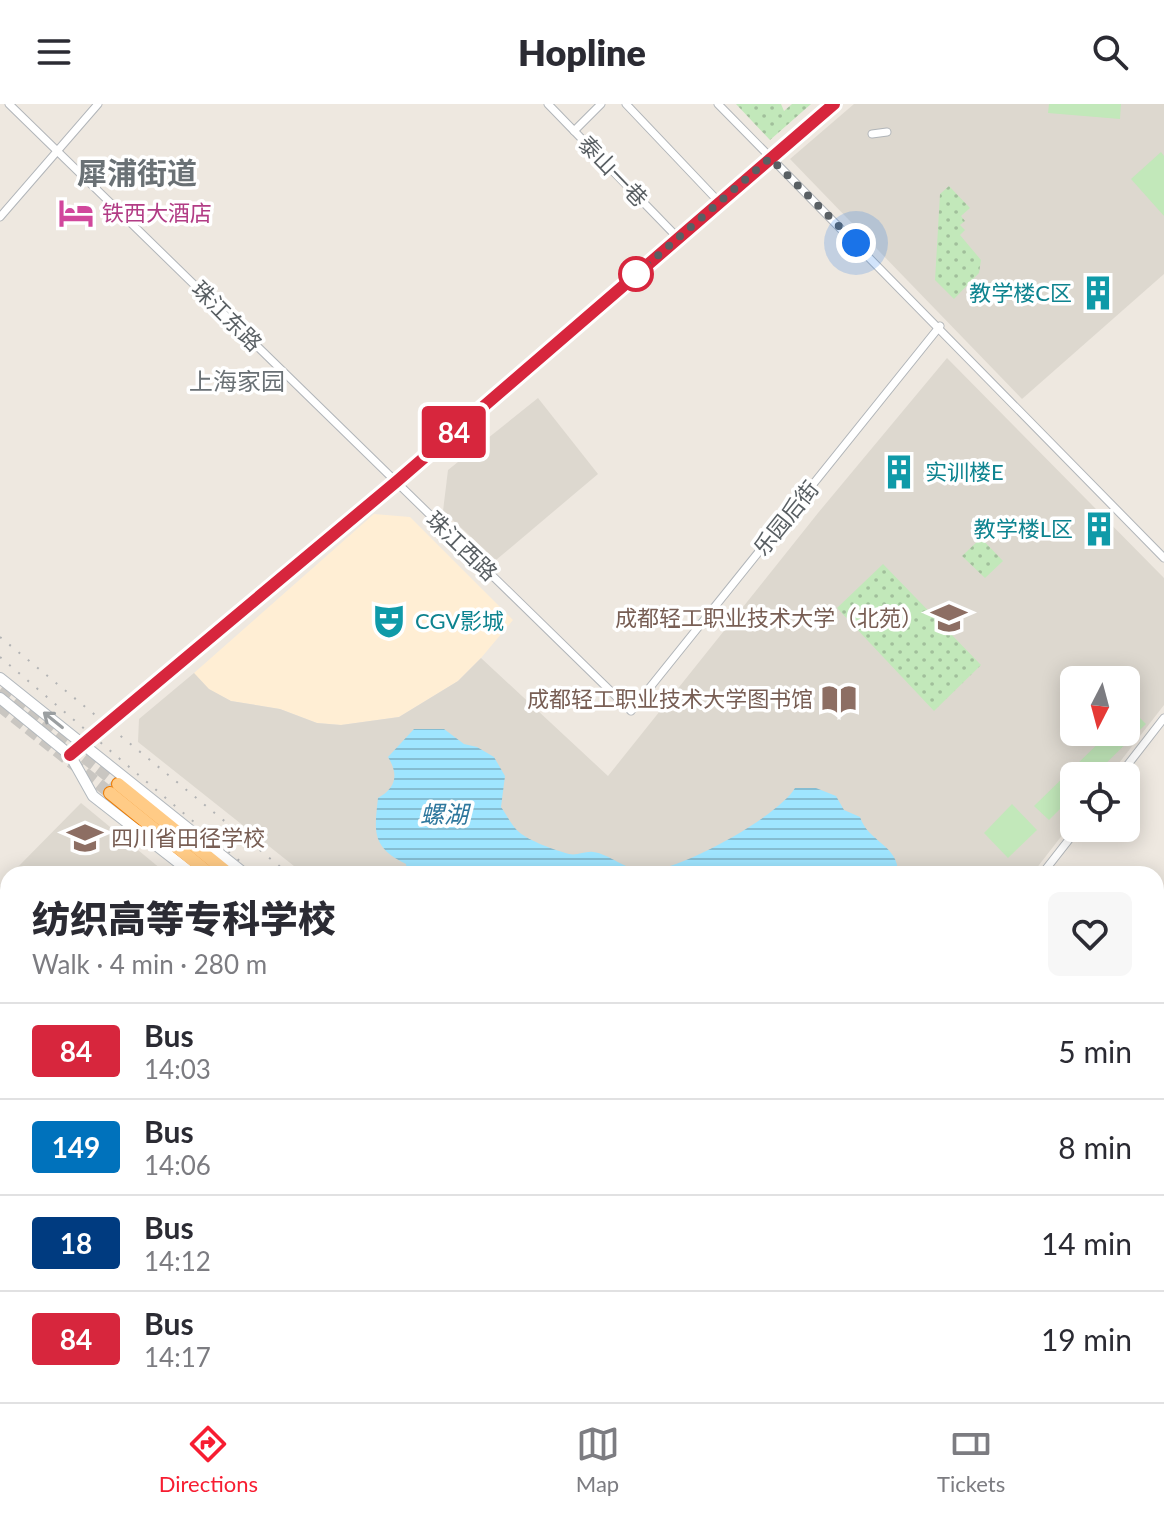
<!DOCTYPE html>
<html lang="en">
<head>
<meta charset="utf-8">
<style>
  body { margin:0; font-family:Lato,"Noto Sans SC",sans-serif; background:#f7f7f7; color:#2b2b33; height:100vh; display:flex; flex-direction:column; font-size:30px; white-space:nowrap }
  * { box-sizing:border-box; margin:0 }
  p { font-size:26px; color:#7c7c81 }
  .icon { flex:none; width:44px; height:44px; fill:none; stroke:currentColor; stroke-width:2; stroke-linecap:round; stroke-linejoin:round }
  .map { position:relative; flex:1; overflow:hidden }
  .panel { position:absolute; left:0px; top:762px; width:1164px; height:536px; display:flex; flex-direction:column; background:#fff; border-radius:24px 24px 0 0; box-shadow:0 4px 20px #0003 }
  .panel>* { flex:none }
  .badge { padding:0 16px; border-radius:6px; font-size:28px; line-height:52px }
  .needle { width:52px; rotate:186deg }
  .fabs { position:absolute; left:1060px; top:562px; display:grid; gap:16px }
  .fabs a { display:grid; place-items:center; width:80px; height:80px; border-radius:12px; background:#fff; box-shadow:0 4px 20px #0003; font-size:40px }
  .you { position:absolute; width:40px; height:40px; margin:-20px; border:6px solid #fff; border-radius:50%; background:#1a73e8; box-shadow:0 0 0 12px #1a73e833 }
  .map>.badge { position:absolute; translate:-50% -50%; box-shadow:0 0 0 4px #fff }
  .round { display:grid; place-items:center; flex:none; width:84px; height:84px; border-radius:12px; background:#f7f7f7 }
  .headline { display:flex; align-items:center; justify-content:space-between; height:136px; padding:0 32px }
  h1 { font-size:38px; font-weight:800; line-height:60px }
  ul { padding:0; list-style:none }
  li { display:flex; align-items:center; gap:24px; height:96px; padding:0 32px; border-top:2px solid #e1e1e2 }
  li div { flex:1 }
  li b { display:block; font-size:30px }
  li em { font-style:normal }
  li .badge { min-width:88px; font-weight:700; text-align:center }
  header { display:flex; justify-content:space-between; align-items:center; height:104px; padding:0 32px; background:#fff; font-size:36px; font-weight:800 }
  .dock { display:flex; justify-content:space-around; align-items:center; height:112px; border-top:2px solid #e1e1e2; background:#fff; font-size:22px; color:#7c7c81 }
  .dock a { display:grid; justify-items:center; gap:4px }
  .dock .active { color:#f71d31 }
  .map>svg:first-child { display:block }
  .commercial { fill:#ffeed4 }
  .education { fill:#ddd8cf; fill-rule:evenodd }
  .grass { fill:url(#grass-dots) }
  .pitch { fill:#c2e8ba }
  .water { fill:url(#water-rules) }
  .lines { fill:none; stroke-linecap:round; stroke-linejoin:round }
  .highway-tunnel { stroke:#c9c6c1; stroke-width:12; stroke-dasharray:12 6; stroke-linecap:butt }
  .street-casing { stroke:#b1b5b9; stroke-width:9 }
  .secondary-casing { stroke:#b2b8bd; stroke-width:12 }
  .highway-casing { stroke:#ee7b00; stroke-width:14 }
  .street { stroke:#fff; stroke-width:7 }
  .secondary { stroke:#fff; stroke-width:10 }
  .highway { stroke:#ffcb86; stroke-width:12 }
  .rail { stroke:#b2b3b4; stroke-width:2; stroke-dasharray:2 10; stroke-linecap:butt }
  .oneway { stroke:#9b9fa1 }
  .line-casing { stroke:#fff; stroke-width:18 }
  .line { stroke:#d7263d; stroke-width:12 }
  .walk { stroke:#595f63; stroke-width:8; stroke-dasharray:0 14.4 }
  .stop-dot { fill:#fff; stroke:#d7263d; stroke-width:4 }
  .labels { text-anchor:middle; stroke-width:7; stroke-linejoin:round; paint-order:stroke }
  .street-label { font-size:22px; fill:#595f63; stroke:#fff }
  .hotel-label { font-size:22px; fill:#b23c85; stroke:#fff; text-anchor:start }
  .culture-label { font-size:22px; fill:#0d838f; stroke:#fff; text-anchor:end }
  .education-label { font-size:22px; fill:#785e54; stroke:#fff; text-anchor:end }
  .neighbourhood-label { font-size:24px; fill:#6a7175; stroke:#fff }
  .water-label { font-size:24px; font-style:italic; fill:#2e779d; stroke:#fff }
  .district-label { font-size:30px; font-weight:bold; fill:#6a7175; stroke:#fff }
</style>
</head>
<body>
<header><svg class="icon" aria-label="menu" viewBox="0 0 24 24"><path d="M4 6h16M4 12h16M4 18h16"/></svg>Hopline<svg class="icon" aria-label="search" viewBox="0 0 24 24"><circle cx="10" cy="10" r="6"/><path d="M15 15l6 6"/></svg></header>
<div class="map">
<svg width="1164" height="1298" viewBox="0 0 1164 1298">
  <defs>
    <pattern id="grass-dots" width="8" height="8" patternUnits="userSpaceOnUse" patternTransform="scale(2)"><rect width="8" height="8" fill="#c2e8ba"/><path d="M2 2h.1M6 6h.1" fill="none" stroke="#a1bf9b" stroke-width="1.8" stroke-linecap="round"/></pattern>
    <pattern id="water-rules" width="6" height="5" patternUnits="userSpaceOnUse" patternTransform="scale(2)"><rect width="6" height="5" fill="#9fe5ff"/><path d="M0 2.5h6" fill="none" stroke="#85bdd2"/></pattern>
  </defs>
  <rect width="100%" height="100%" fill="#eee8e0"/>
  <!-- commercial -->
  <path class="commercial" d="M374 410 410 413 513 516 481 554 458 577 399 613 341 621 317 619 280 605 231 597 208 585 194 569Z"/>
  <!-- education -->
  <g class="education">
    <path d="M854 0H1164V170L1022 295 790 55Z"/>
    <path d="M947 254 1164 474V601L1109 672H1074V716L1032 770H304L138 638 139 615 194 569 209 585 231 597 280 605 317 619 341 621 399 613 458 577 481 554 608 672 818 409ZM1074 576H1126V628H1074Z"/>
    <path d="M538 294 598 370 496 456 443 407 448 366Z"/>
    <path d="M81 699 167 770H11Z"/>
    <path d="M8 773V1083L0 1076V782Z"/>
  </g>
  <!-- grass -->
  <g class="grass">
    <path d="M736 0H781L784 7 792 0H811L770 36Z"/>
    <path d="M949 82 970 104 961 112 965 117 960 121 965 126 960 131 981 156 979 169 954 195 935 176 940 90Z"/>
    <path d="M981 434 1003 457 985 474 962 452Z"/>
    <path d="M883 460 981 561 934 607 837 504Z"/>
  </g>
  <!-- pitch -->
  <g class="pitch">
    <path d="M1049 0H1121L1120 15 1048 9Z"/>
    <path d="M1161 48 1164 52V112L1131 75Z"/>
    <path d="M1132 606 1146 620 1093 672H1074V691L1049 716 1034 702 1110 628H1126V612Z"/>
    <path d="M1012 700 1037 726 1008 754 984 729Z"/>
  </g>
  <!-- water -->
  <path class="water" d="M414 625H444L464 640 477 643 494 653 505 672 501 703C506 710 512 722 519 728 529 737 555 746 569 750 577 752 585 747 593 748 610 750 625 766 644 767 677 769 779 712 795 684H816L836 692 844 706 860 713C868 738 899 741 898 770H501L480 766 408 770 406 760C372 743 374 729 378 694 396 684 399 671 388 653Z"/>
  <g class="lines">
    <!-- highway-tunnel -->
    <g class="highway-tunnel">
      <path d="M0 586 118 680"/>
      <path d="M0 602 110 689"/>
    </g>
    <!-- street casing -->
    <g class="street-casing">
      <g id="street">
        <path d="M9 0 631 607 940 222"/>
        <path d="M548 0 678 134"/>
        <path d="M626 0 719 98"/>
        <path d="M718 0 1164 454"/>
        <path d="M574 27 601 0"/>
        <path d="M872 30 887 28"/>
        <path d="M0 113 98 0"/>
        <path d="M1119 672 1164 614"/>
        <path d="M1042 770 1078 724"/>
      </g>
    </g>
    <!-- secondary casing -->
    <g class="secondary-casing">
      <g id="secondary">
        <path d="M0 574 245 770"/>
        <path d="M0 594 70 651 93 692 193 770"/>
        <path d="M70 651 396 378 834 0"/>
      </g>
    </g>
    <!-- highway casing -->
    <g class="highway-casing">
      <g id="highway">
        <path d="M118 680 229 770"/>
        <path d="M110 689 210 770"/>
        <path d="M1156 930 1164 923"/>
        <path d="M1156 953 1164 946"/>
        <path d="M861 1290 871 1298"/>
        <path d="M890 1290 900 1298"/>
        <path d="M735 1298 745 1290"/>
        <path d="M764 1298 773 1290"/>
      </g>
    </g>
    <!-- street -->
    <use href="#street" class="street"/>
    <!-- secondary -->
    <use href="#secondary" class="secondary"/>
    <!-- highway -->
    <use href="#highway" class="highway"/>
    <!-- rail -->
    <g class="rail">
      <path d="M0 533 289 770"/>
      <path d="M0 553 255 770"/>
      <path d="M910 1290 919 1298"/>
      <path d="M925 1290 935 1298"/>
    </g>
  </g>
  <!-- one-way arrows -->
  <defs><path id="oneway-shaft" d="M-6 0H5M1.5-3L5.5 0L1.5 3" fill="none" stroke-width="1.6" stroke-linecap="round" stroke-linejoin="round" transform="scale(2)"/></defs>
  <use class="oneway" href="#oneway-shaft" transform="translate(53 616) rotate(-141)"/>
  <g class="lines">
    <!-- line casing -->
    <g class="line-casing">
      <path id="line" d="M70 651 396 378 834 0"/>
    </g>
    <!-- line -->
    <use href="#line" class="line"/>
    <!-- walk -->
    <path class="walk" d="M636 170 631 175 770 54 856 139"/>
  </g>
  <!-- icons -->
  <defs>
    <g id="hotel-bare" transform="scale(2.76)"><path d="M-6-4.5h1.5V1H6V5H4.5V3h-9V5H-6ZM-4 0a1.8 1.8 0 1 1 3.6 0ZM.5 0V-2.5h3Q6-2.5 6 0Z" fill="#d1479c" stroke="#fff" stroke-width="2.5" paint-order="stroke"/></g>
    <g id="building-bare" transform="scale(2.76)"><path d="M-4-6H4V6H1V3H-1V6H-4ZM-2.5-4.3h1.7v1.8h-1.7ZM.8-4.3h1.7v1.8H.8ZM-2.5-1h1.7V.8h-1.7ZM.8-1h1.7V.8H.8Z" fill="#0f9aa8" stroke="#fff" stroke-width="2.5" paint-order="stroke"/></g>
    <g id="university-bare" transform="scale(2.76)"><path d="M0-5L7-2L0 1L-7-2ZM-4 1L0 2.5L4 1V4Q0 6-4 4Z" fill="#8d6e63" stroke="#fff" stroke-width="2.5" paint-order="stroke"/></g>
    <g id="theatre-bare" transform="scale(2.76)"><path d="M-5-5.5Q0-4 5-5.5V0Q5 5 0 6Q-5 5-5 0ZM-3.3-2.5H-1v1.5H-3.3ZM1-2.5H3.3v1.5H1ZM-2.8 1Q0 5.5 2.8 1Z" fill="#0f9aa8" stroke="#fff" stroke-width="2.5" paint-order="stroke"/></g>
    <g id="library-bare" transform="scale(2.76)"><path d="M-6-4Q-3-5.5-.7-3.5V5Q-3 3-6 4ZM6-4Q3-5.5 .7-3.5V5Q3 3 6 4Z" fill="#8d6e63" stroke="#fff" stroke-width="2.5" paint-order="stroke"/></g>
    <g id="school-bare" transform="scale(2.76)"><path d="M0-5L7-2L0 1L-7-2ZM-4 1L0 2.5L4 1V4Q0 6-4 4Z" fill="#8d6e63" stroke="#fff" stroke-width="2.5" paint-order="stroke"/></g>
  </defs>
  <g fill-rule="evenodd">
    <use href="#hotel-bare" x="76" y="109"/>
    <use href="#building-bare" x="1098" y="189"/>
    <use href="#building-bare" x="899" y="368"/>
    <use href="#building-bare" x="1099" y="425"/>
    <use href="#university-bare" x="949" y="514"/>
    <use href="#theatre-bare" x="389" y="517"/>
    <use href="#library-bare" x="839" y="595"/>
    <use href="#school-bare" x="85" y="734"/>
  </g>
  <!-- markers -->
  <circle class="stop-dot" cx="636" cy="170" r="16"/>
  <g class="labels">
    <!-- street labels -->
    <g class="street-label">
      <text transform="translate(613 67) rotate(46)" y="8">泰山一巷</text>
      <text transform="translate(227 212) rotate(45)" y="8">珠江东路</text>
      <text transform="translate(786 414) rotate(-51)" y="8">乐园后街</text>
      <text transform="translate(462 442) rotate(44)" y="8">珠江西路</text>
    </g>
    <!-- hotel labels -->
    <g class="hotel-label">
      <text x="102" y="117">铁西大酒店</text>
    </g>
    <!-- culture labels -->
    <g class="culture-label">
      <text x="1072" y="197">教学楼C区</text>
      <text x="925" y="376" text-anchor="start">实训楼E</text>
      <text x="1073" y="433">教学楼L区</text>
      <text x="415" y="525" text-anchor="start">CGV影城</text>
    </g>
    <!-- education labels -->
    <g class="education-label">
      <text x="923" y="522">成都轻工职业技术大学（北苑）</text>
      <text x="813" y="603">成都轻工职业技术大学图书馆</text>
      <text x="111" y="742" text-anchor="start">四川省田径学校</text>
    </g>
    <!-- neighbourhood labels -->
    <g class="neighbourhood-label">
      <text x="237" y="286">上海家园</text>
    </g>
    <!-- water labels -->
    <g class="water-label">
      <text x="444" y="719">螺湖</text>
    </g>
    <!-- district labels -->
    <g class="district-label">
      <text x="137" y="80">犀浦街道</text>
    </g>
  </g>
</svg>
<div class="fabs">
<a><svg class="needle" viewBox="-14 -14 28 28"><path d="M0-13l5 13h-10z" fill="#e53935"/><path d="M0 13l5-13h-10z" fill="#7c7c81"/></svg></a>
<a><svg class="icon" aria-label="locate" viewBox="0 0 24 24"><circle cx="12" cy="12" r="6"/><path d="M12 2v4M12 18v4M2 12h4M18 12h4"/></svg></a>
</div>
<div class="you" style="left:856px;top:139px"></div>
<b class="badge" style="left:454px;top:328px;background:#d7263d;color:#fff">84</b>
<section class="panel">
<div class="headline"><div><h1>纺织高等专科学校</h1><p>Walk · 4 min · 280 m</p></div><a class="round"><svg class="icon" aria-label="heart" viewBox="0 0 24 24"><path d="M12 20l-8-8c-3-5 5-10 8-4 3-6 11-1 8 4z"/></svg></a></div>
<ul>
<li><span class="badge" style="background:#d7263d;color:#fff">84</span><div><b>Bus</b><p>14:03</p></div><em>5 min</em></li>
<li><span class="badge" style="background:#0072bc;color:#fff">149</span><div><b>Bus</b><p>14:06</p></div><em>8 min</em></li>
<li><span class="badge" style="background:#003b80;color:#fff">18</span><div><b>Bus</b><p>14:12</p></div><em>14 min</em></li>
<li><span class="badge" style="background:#d7263d;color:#fff">84</span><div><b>Bus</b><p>14:17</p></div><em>19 min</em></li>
</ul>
</section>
</div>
<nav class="dock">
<a class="active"><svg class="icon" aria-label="directions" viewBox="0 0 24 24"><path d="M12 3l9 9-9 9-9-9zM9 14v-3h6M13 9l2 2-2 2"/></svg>Directions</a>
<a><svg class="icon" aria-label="map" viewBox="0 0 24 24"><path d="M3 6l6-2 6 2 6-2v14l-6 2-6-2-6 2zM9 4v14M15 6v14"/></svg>Map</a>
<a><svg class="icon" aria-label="tickets" viewBox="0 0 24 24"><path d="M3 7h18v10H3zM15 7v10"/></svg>Tickets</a>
</nav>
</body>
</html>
